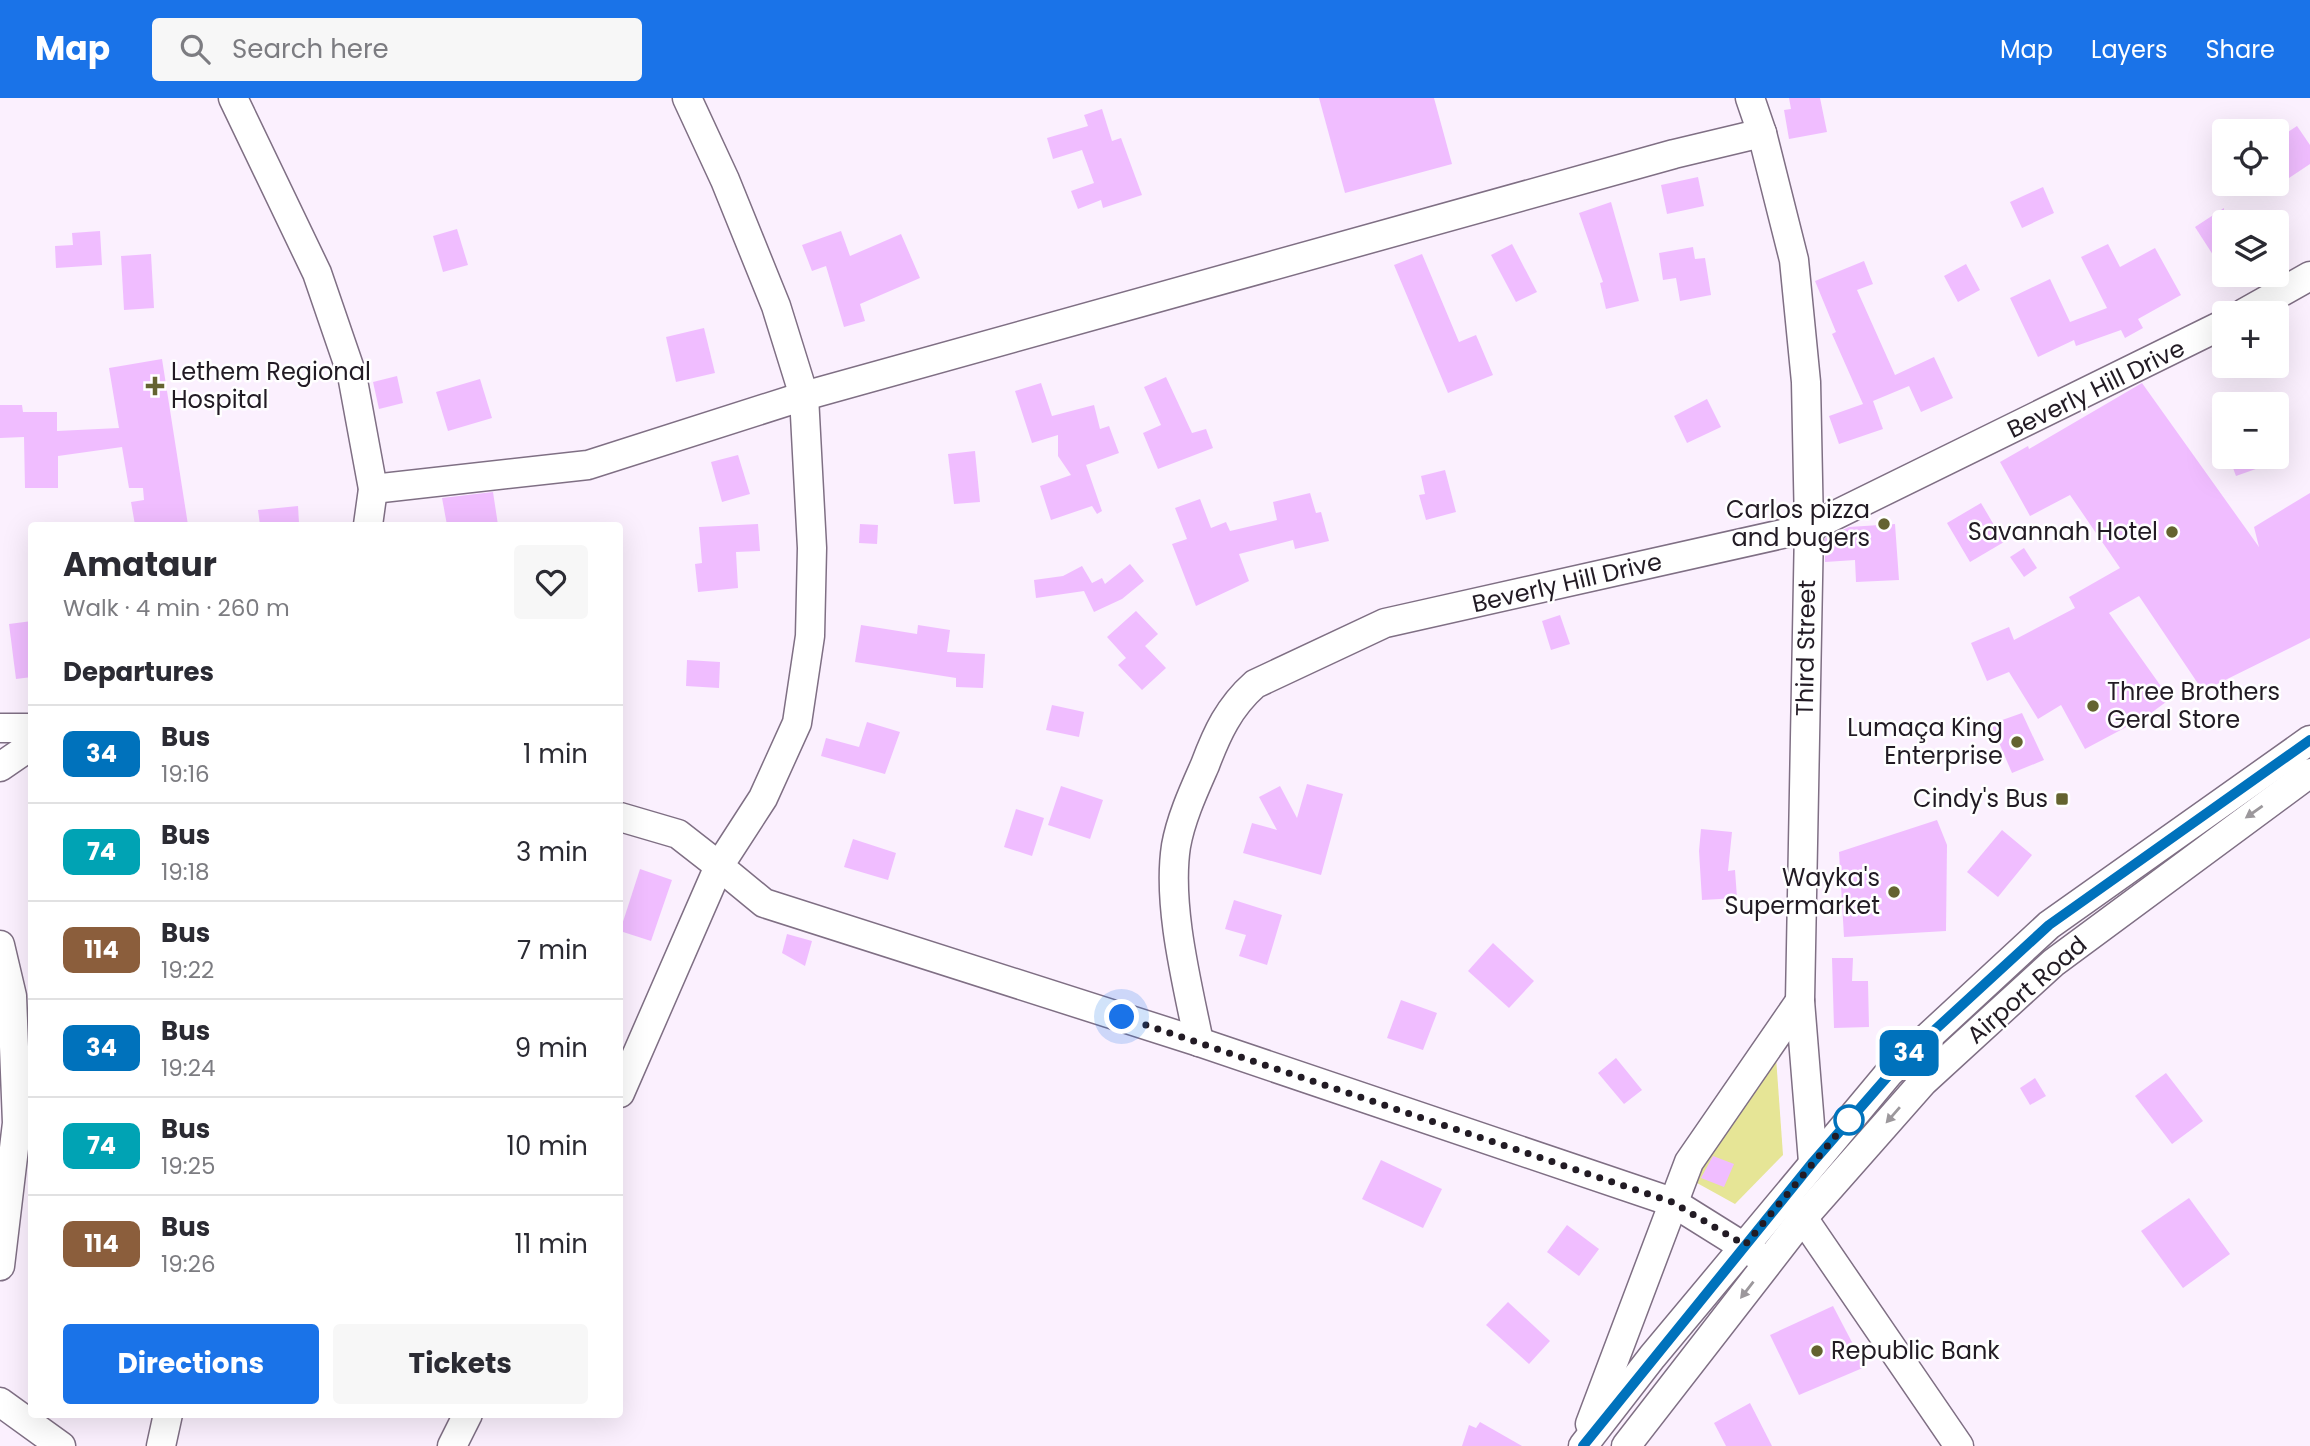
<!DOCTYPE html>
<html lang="en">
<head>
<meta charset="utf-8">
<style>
  body { margin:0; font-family:Poppins,sans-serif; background:#f7f7f7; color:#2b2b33; height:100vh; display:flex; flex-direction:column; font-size:26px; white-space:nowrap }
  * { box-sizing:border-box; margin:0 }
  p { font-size:23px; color:#7c7c81 }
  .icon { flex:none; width:38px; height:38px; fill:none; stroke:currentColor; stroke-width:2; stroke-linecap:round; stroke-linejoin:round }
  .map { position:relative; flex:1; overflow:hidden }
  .panel { position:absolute; left:28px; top:424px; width:595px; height:896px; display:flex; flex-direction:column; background:#fff; border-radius:7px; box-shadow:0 7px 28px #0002 }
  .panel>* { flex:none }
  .badge { padding:0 14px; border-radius:10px; font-size:24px; line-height:46px }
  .fabs { position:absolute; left:2212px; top:21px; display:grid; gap:14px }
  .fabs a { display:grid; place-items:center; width:77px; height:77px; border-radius:7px; background:#fff; box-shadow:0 7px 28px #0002; font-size:35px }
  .you { position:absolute; width:35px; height:35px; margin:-18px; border:5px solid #fff; border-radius:50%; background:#1a73e8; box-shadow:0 0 0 10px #1a73e833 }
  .map>.badge { position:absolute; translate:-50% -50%; box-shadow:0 0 0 4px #fff }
  h2 { padding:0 35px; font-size:26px; line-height:63px }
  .round { display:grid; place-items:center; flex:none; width:74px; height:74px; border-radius:7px; background:#f7f7f7 }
  .headline { display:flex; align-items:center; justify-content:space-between; height:119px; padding:0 35px }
  h1 { font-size:33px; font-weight:700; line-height:52px }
  .action { display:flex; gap:14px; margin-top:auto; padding:14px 35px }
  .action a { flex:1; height:80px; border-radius:7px; background:#1a73e8; color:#fff; font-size:28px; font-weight:700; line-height:80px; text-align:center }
  .action a+a { background:#f7f7f7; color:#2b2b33 }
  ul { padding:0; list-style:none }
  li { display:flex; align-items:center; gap:21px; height:98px; padding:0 35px; border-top:2px solid #e1e1e2 }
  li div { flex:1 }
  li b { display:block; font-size:26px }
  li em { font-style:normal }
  li .badge { min-width:77px; font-weight:700; text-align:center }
  header { display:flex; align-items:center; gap:42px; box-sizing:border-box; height:98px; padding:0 35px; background:#1a73e8; color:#fff }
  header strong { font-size:33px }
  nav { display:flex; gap:38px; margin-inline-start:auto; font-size:24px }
  .search { width:490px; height:63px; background:#f7f7f7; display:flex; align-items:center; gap:18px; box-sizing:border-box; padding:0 24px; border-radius:7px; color:#7c7c81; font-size:26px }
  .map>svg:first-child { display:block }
  .green { fill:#e6e596 }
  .building { fill:#f0bdff }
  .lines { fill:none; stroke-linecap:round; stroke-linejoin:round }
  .minor-casing { stroke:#7f6f84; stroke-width:31 }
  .minor { stroke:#fff; stroke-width:28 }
  .oneway { fill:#9c989c }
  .line-casing { stroke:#fff; stroke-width:16 }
  .line { stroke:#0072bc; stroke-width:10 }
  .walk { stroke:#221b24; stroke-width:7; stroke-dasharray:0 12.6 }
  .poi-dot { fill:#646330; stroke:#fff; stroke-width:2.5 }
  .stop-dot { fill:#fff; stroke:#0072bc; stroke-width:3.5 }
  .labels { text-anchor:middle; stroke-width:5; stroke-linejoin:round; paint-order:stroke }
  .poi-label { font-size:24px; fill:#221b24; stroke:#fff; text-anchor:end }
  .street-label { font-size:24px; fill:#221b24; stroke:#fff }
</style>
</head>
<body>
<header>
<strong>Map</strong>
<div class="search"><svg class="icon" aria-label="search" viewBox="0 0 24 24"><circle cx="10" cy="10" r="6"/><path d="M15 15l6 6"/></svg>Search here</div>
<nav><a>Map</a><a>Layers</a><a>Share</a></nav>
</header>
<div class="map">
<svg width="2310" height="1348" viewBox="0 0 2310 1348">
  <rect width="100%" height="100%" fill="#fbf0fe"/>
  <!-- green -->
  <path class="green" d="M1776 959 1783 1057 1735 1106 1688 1080Z"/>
  <!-- building -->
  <g class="building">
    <path d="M1319 0H1434L1452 66 1345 95Z"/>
    <path d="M1789 0H1820L1827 34 1789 41 1784 12 1791 11Z"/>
    <path d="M1102 11 1112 43 1121 40 1142 97 1103 110 1101 102 1078 111 1071 93 1094 85 1082 52 1053 61 1047 40 1088 28 1084 17Z"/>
    <path d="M2297 28 2310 47V66L2289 80 2284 72 2277 78V41Z"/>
    <path d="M1698 79 1704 108 1667 116 1661 87Z"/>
    <path d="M2043 89 2054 115 2022 130 2010 104Z"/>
    <path d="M1611 104 1639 203 1606 211 1600 185 1603 184 1579 115Z"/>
    <path d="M2224 110V174L2195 129Z"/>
    <path d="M457 131 468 167 443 174 433 138Z"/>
    <path d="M100 133 102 167 56 170 55 148 73 147 72 135Z"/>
    <path d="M841 133 850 158 901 136 920 180 860 206 865 223 844 229 826 168 812 173 802 147Z"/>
    <path d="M1512 146 1537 194 1516 204 1491 157Z"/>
    <path d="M2108 146 2120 169 2155 150 2181 197 2138 221 2143 230 2125 240 2121 232 2076 248 2074 242 2038 259 2010 200 2050 181 2070 224 2107 210 2081 159Z"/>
    <path d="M1693 149 1695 161 1705 160 1711 197 1680 203 1676 180 1663 182 1659 155Z"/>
    <path d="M151 156 154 210 124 212 121 158Z"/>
    <path d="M1422 156 1459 244 1476 237 1493 277 1448 295 1394 167Z"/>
    <path d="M1864 163 1873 186 1857 192 1895 277 1934 259 1953 300 1921 314 1909 288 1873 303 1883 331 1839 346 1829 318 1863 306 1832 236 1836 234 1815 183Z"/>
    <path d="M1966 166 1980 192 1958 204 1944 178Z"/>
    <path d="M704 230 715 275 676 284 666 239Z"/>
    <path d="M162 261 188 427H135L131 404 144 402 143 390H129L122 349 58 358V390H25L24 339 0 340V307H22L23 314H57V333L119 330 109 270Z"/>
    <path d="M397 278 403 305 379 311 373 284Z"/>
    <path d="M1166 279 1192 335 1206 331 1213 350 1158 371 1143 335 1161 327 1144 289Z"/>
    <path d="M480 281 492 320 448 333 436 294Z"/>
    <path d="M1041 285 1052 318 1094 307 1100 331 1109 328 1119 355 1086 367 1102 413 1097 416 1092 408 1051 422 1040 388 1071 377 1058 358V337L1032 345 1015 293Z"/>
    <path d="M2142 285 2259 449 2254 429 2310 395V540L2203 593 2139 498 2109 515 2170 601 2147 618 2085 651 2061 607 2038 621 2009 574 1987 583 1971 545 2009 529 2014 542 2075 510 2069 499 2120 470 2070 397 2030 418 2000 364 2028 348 2029 351Z"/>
    <path d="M1707 301 1721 329 1687 345 1674 318Z"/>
    <path d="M975 353 980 404 954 406 948 356Z"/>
    <path d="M738 357 750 396 722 404 711 364Z"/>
    <path d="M2229 359H2284V361L2236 378Z"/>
    <path d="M1445 372 1456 414 1426 422 1419 397 1425 396 1421 378Z"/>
    <path d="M493 394 498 427H447L442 400Z"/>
    <path d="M1310 395 1316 415 1321 414 1329 443 1295 451 1293 442 1239 456 1249 483 1196 508 1172 446 1187 441 1175 410 1200 401 1211 430 1226 424 1230 433 1277 422 1273 404Z"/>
    <path d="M1981 405 2004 444 1970 464 1947 425Z"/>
    <path d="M298 408 299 425 260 427 258 412Z"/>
    <path d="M758 426 760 453 736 454 738 490 698 494 695 466 702 465 699 429Z"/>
    <path d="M860 426 878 427 877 446 859 445Z"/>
    <path d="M1895 426 1899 482 1856 484 1855 462 1825 464V440L1849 429Z"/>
    <path d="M2024 450 2037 470 2024 479 2010 459Z"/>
    <path d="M1130 466 1144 483 1122 501 1094 514 1084 493 1036 500 1034 482 1063 478 1082 468 1092 485 1102 480 1105 486Z"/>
    <path d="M1136 513 1158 536 1145 548 1166 570 1142 592 1118 567 1126 560 1107 539Z"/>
    <path d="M1560 517 1570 546 1551 552 1542 523Z"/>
    <path d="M32 523V579L16 581 9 526Z"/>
    <path d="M861 527 917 536 918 527 950 532 947 554 985 556 983 590 956 589V580L855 564Z"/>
    <path d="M687 562 720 564 719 590 686 588Z"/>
    <path d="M1052 607 1084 614 1079 639 1046 632Z"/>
    <path d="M2022 615 2044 662 2012 675 1991 626Z"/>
    <path d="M867 624 900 634 885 676 821 658 826 640 859 649Z"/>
    <path d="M1307 686 1343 696 1321 777 1243 755 1252 725 1277 732 1259 699 1280 688 1297 720Z"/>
    <path d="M1061 688 1103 702 1090 741 1048 727Z"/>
    <path d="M1016 711 1044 720 1032 758 1004 749Z"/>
    <path d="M1937 722 1947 747 1946 833 1844 839 1839 754Z"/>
    <path d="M1701 731 1732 734 1728 773 1735 772 1737 800 1702 802 1699 753Z"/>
    <path d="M2002 732 2032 757 1998 799 1967 774Z"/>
    <path d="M853 741 896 755 888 782 844 769Z"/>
    <path d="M640 771 672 782 651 843 620 833Z"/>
    <path d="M1234 802 1282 817 1267 867 1239 858 1246 837 1225 831Z"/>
    <path d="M787 836 812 843 805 868 782 855Z"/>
    <path d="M1493 845 1534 883 1509 910 1468 873Z"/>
    <path d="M1832 860H1853L1852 883H1868L1869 929 1834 930Z"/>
    <path d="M1401 902 1437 915 1423 952 1387 940Z"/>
    <path d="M1616 960 1642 992 1624 1006 1598 975Z"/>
    <path d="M2166 975 2203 1023 2172 1046 2135 998Z"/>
    <path d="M2035 980 2046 998 2030 1007 2020 990Z"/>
    <path d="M1713 1058 1734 1066 1724 1089 1701 1080Z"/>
    <path d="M1381 1062 1442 1091 1423 1130 1362 1101Z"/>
    <path d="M2189 1100 2230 1156 2183 1190 2141 1133Z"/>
    <path d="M1567 1127 1599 1151 1579 1178 1547 1154Z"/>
    <path d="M1508 1204 1550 1243 1529 1266 1486 1227Z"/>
    <path d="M1833 1208 1865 1269 1799 1297 1770 1237Z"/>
    <path d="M1750 1305 1772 1348H1726L1714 1325Z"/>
    <path d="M1480 1324 1522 1348H1462L1469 1327 1476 1330Z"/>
  </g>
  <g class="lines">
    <!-- minor casing -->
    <g class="minor-casing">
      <g id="minor">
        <path d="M233 0 317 175 352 277 373 391 368 427"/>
        <path d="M687 0 725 82 776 208 804 298 812 450 810 538 797 625 763 700 719 768 764 805 1199 944 1672 1104 1768 1164"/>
        <path d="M1750 0 1762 35 1794 162 1806 284 1809 430 1800 903 1813 1064"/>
        <path d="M2244 215 2310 178"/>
        <path d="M373 391 588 367 804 298 1674 56 1762 35"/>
        <path d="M0 630H32"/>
        <path d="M0 669 32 647"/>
        <path d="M620 719 678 736 719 768 620 995"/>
        <path d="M0 847 12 898 17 1025 0 1168"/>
        <path d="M1199 944C1187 885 1167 807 1176 748 1181 720 1194 692 1205 667 1217 635 1229 609 1255 586L1385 525 1809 430 2224 226"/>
        <path d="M1803 1120 1959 1348"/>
        <path d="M0 1304 61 1348"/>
        <path d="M1590 1326 1689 1064 1800 903"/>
        <path d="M161 1348 168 1316"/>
        <path d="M452 1348 468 1316"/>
        <path d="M1583 1348 1652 1259 1889 975 2049 827 2310 642"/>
        <path d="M1626 1348 1803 1120 1923 984 2053 865 2310 675"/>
      </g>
    </g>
    <!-- minor -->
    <use href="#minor" class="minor"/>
  </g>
  <!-- one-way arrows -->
  <defs><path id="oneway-solid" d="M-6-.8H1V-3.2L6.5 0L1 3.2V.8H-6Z" transform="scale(1.75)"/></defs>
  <g class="oneway">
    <use href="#oneway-solid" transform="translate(2254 714) rotate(145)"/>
    <use href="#oneway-solid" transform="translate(1893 1017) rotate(131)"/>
    <use href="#oneway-solid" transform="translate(1747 1192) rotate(128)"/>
  </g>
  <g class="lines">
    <!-- line casing -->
    <g class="line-casing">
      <path id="line" d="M1583 1348 1813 1064 1902 962 2049 827 2310 642"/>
    </g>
    <!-- line -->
    <use href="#line" class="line"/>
    <!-- walk -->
    <path class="walk" d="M1122 919 1672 1104 1745 1147 1849 1022"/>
  </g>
  <!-- markers -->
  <g class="poi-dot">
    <path d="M151.5 277.5h7v7h7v7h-7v7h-7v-7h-7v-7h7z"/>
    <circle cx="1884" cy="426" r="7"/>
    <circle cx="2172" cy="434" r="7"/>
    <circle cx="2093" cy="608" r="7"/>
    <circle cx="2017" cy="644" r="7"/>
    <rect x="2055" y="694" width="14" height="14" rx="3.5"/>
    <circle cx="1894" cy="794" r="7"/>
    <circle cx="1817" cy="1253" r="7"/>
  </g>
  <circle class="stop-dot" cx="1849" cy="1022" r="14"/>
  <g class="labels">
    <!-- poi labels -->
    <g class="poi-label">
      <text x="171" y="282" text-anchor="start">Lethem Regional<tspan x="171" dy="28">Hospital</tspan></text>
      <text x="1870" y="420">Carlos pizza<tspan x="1870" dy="28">and bugers</tspan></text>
      <text x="2158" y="442">Savannah Hotel</text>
      <text x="2107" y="602" text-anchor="start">Three Brothers<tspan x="2107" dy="28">Geral Store</tspan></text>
      <text x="2003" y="638">Lumaça King<tspan x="2003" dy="28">Enterprise</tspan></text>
      <text x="2048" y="709">Cindy's Bus</text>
      <text x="1880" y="788">Wayka's<tspan x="1880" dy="28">Supermarket</tspan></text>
      <text x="1831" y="1261" text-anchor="start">Republic Bank</text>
    </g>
    <!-- street labels -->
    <g class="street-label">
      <text transform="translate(2096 291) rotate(-26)" y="8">Beverly Hill Drive</text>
      <text transform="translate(1567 485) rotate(-13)" y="8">Beverly Hill Drive</text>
      <text transform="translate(1806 550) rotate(-89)" y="8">Third Street</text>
      <text transform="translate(2027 892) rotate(-41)" y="8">Airport Road</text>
    </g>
  </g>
</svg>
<div class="fabs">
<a><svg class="icon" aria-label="locate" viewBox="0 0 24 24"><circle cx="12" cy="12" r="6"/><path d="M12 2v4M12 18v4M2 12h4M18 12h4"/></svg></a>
<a><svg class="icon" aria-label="layers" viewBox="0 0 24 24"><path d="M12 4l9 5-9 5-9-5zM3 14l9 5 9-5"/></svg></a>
<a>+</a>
<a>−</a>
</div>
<div class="you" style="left:1122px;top:919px"></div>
<b class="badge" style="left:1909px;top:955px;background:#0072bc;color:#fff">34</b>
<section class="panel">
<div class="headline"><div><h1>Amataur</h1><p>Walk · 4 min · 260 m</p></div><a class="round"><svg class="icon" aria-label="heart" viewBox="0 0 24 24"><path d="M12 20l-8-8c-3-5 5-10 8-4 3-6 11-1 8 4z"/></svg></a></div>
<h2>Departures</h2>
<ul>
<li><span class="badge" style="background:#0072bc;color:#fff">34</span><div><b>Bus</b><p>19:16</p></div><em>1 min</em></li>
<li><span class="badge" style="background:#00a3b4;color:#fff">74</span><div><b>Bus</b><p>19:18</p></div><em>3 min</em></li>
<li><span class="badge" style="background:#8b5e3c;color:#fff">114</span><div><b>Bus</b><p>19:22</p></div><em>7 min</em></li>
<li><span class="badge" style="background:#0072bc;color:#fff">34</span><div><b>Bus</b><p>19:24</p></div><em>9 min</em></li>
<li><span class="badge" style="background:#00a3b4;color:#fff">74</span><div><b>Bus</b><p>19:25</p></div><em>10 min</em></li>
<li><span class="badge" style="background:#8b5e3c;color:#fff">114</span><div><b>Bus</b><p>19:26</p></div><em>11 min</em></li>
</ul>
<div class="action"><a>Directions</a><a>Tickets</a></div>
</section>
</div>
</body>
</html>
